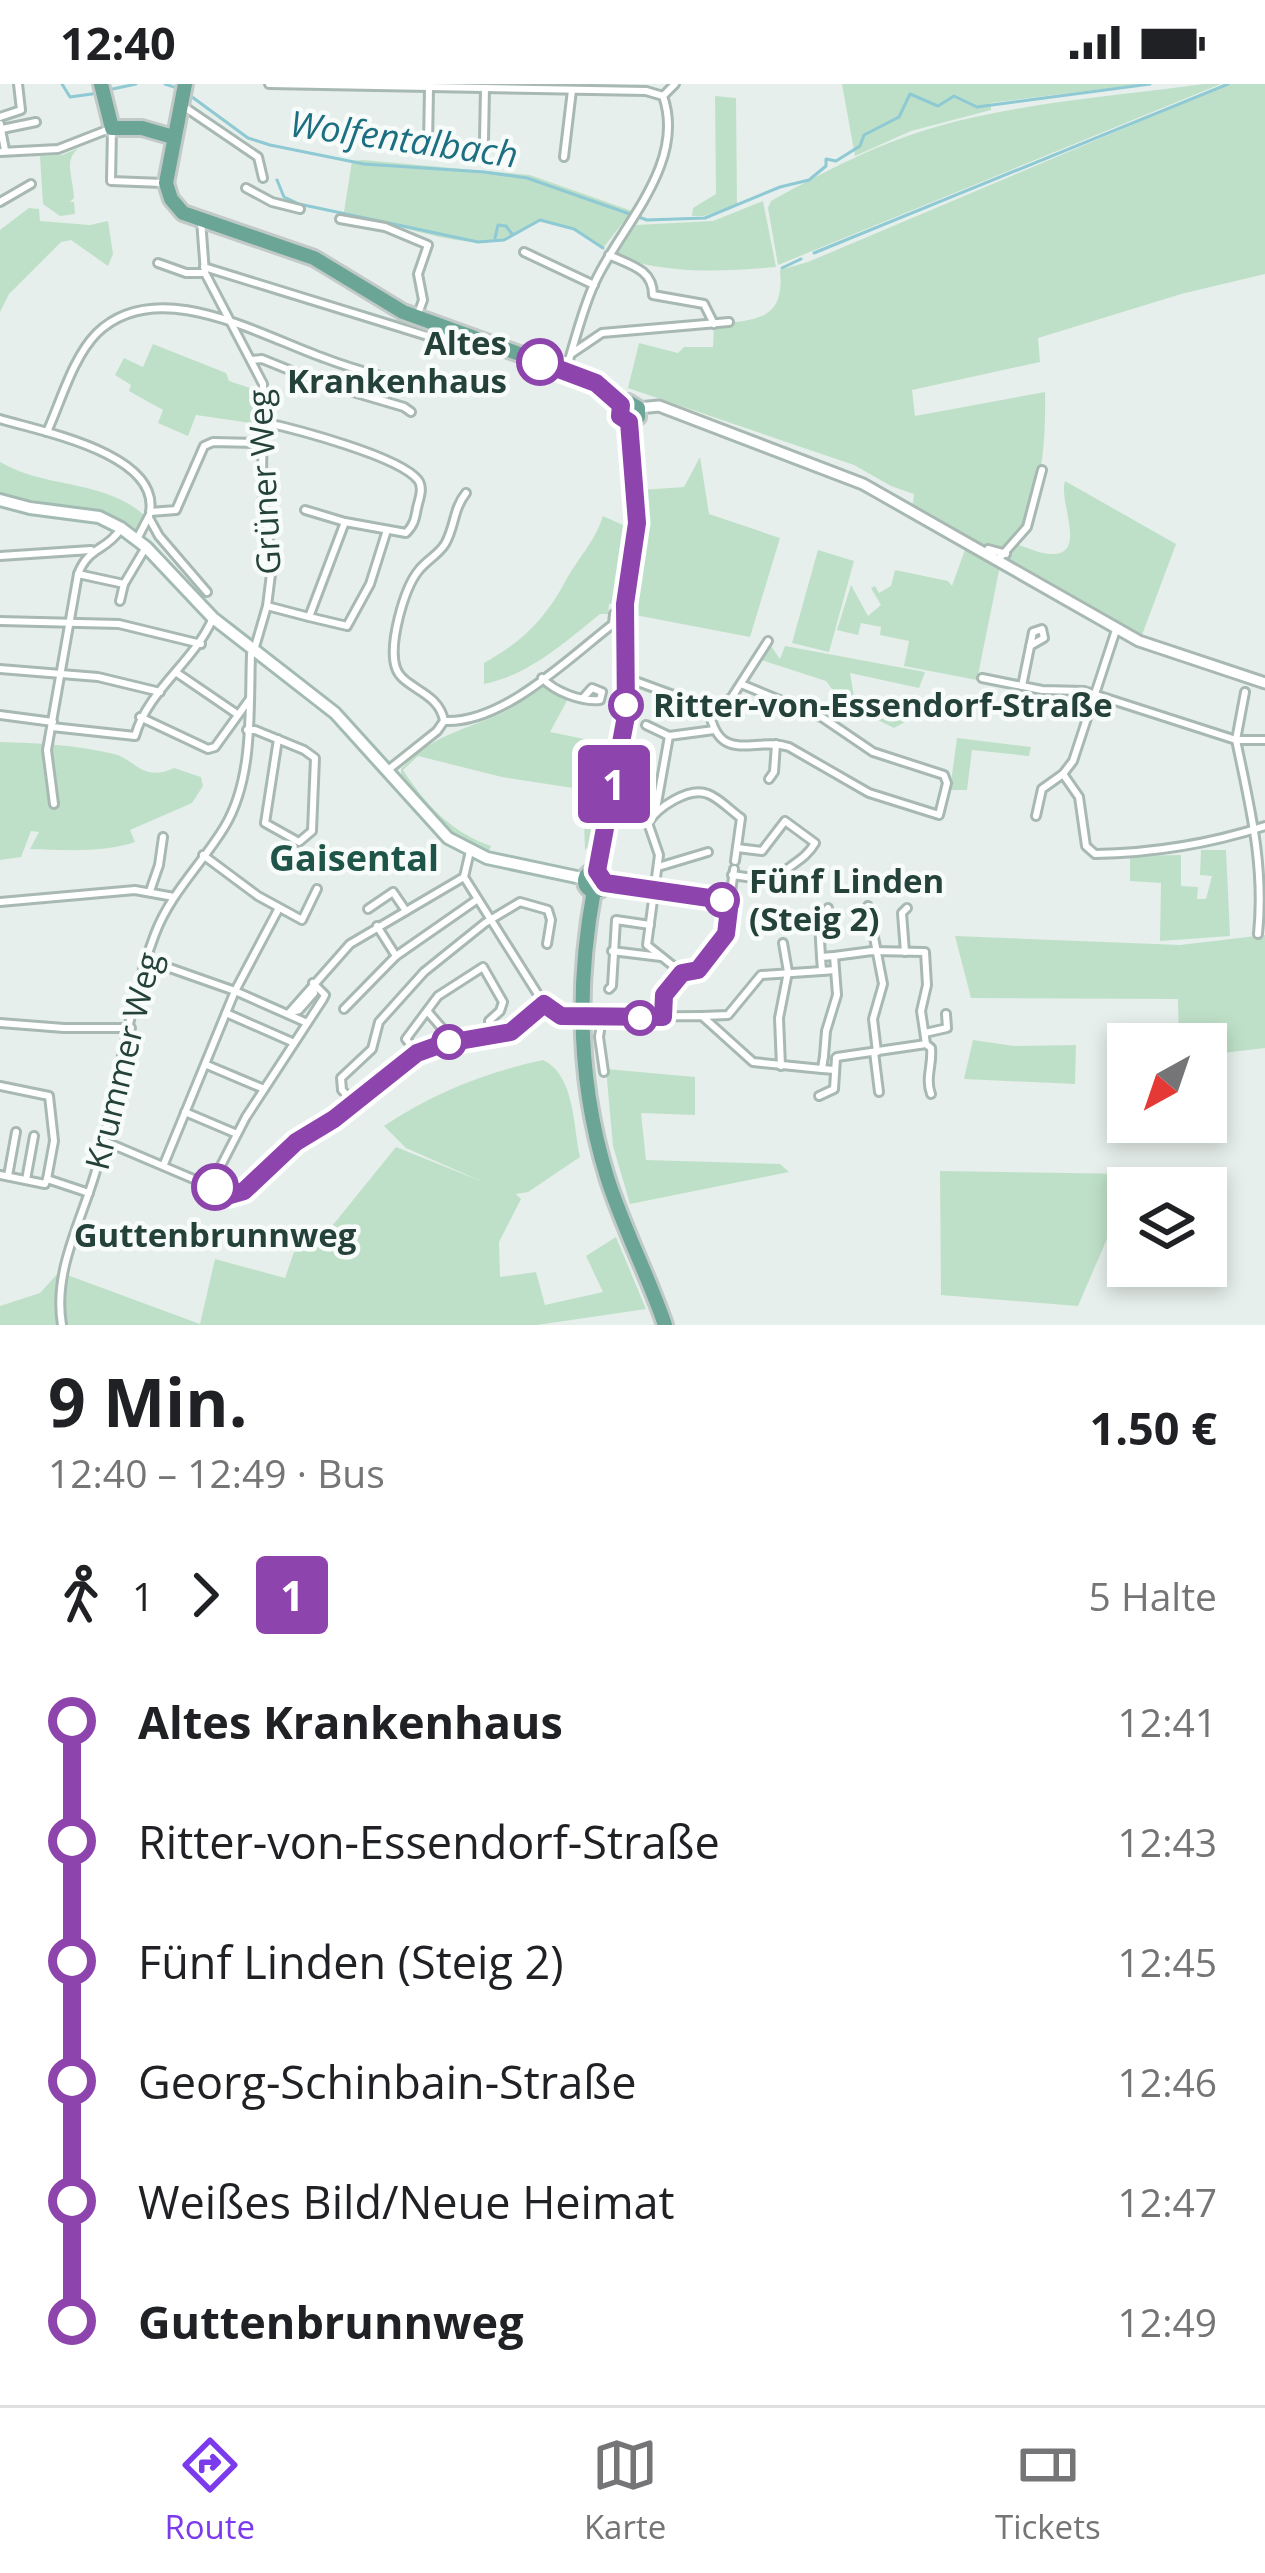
<!DOCTYPE html>
<html lang="de">
<head>
<meta charset="utf-8">
<style>
  body { margin:0; font-family:"Open Sans",sans-serif; background:#f2f2f2; color:#202124; height:100vh; display:flex; flex-direction:column; font-size:45px; white-space:nowrap }
  * { box-sizing:border-box; margin:0 }
  p { font-size:39px; color:#757577 }
  .icon { flex:none; width:66px; height:66px; fill:none; stroke:currentColor; stroke-width:2; stroke-linecap:round; stroke-linejoin:round }
  .map { position:relative; height:1241px; overflow:hidden }
  .sheet { display:flex; flex-direction:column; background:#fff; flex:1 }
  .sheet>* { flex:none }
  .badge { padding:0 24px; border-radius:9px; font-size:42px; line-height:78px }
  .needle { width:78px; rotate:220deg }
  .fabs { position:absolute; left:1107px; top:939px; display:grid; gap:24px }
  .fabs a { display:grid; place-items:center; width:120px; height:120px; border-radius:0px; background:#fff; box-shadow:0 6px 18px #0003; font-size:60px }
  .map>.badge { position:absolute; translate:-50% -50%; box-shadow:0 0 0 6px #fff }
  .legs { display:flex; align-items:center; gap:18px; height:132px; padding:0 48px; font-size:39px }
  .legs p { margin-inline-start:auto }
  .summary { display:flex; align-items:center; justify-content:space-between; height:204px; padding:0 48px }
  h1 { font-size:66px; font-weight:700; line-height:90px }
  ul { padding:0 48px; list-style:none }
  li { display:flex; align-items:center; gap:42px; height:120px; font-size:45px }
  li i { display:grid; place-items:center; width:18px; height:100%; margin:0 15px; background:currentColor }
  li i::after { content:''; width:30px; height:30px; margin:-15px; border:9px solid; border-radius:50%; background:#fff }
  li p { margin-inline-start:auto }
  li:first-child i { background:linear-gradient(#0000 50%,currentColor 0) }
  li:last-child i { background:linear-gradient(currentColor 50%,#0000 0) }
  .status { display:flex; justify-content:space-between; align-items:center; height:84px; padding:0 60px; background:#fff; direction:ltr }
  .status svg { height:33px; fill:currentColor }
  .tabs { display:flex; justify-content:space-around; align-items:center; height:168px; border-top:3px solid #e0e0e0; background:#fff; font-size:33px; color:#757577 }
  .tabs a { display:grid; justify-items:center; gap:6px }
  .tabs .on { color:#7c3aed }
  .map>svg:first-child { display:block }
  .green { fill:#bfe0c8 }
  .lines { fill:none; stroke-linecap:round; stroke-linejoin:round }
  .stream { stroke:#8ec9d4; stroke-width:3 }
  .minor-casing { stroke:#a8b8b2; stroke-width:12 }
  .tertiary-casing { stroke:#a8b8b2; stroke-width:15 }
  .secondary-casing { stroke:#a4bbb3; stroke-width:16 }
  .primary-casing { stroke:#c2cac8; stroke-width:20 }
  .minor { stroke:#fff; stroke-width:6 }
  .tertiary { stroke:#fff; stroke-width:9 }
  .secondary { stroke:#fff; stroke-width:10 }
  .primary { stroke:#6aa596; stroke-width:14 }
  .minor-bridge-casing { stroke:#a8b8b2; stroke-width:12; stroke-linecap:butt }
  .minor-bridge { stroke:#fff; stroke-width:6 }
  .line-1-casing { stroke:#fff; stroke-width:27 }
  .line-1 { stroke:#8e44ad; stroke-width:18 }
  .stop-1-dot { fill:#fff; stroke:#8e44ad; stroke-width:6 }
  .labels { text-anchor:middle; stroke-width:9; stroke-linejoin:round; paint-order:stroke }
  .stop-label { font-size:33px; font-weight:bold; fill:#24423a; stroke:#f7fbf9; text-anchor:start }
  .street-label { font-size:33px; fill:#24423a; stroke:#f7fbf9 }
  .water-label { font-size:36px; font-style:italic; fill:#1c6f80; stroke:#f7fbf9 }
  .neighbourhood-label { font-size:36px; font-weight:bold; fill:#1f5548; stroke:#f7fbf9 }
</style>
</head>
<body>
<div class="status"><b>12:40</b><svg viewBox="0 0 49 12"><path d="M0 12V9h3v3zM5 12V6h3v6zM10 12V3h3v9zM15 12V0h3v12zM26 1h20v11H26zM47 4h2v5h-2z"/></svg></div>
<div class="map">
<svg width="1265" height="1241" viewBox="0 0 1265 1241">
  <rect width="100%" height="100%" fill="#e6efeb"/>
  <!-- green -->
  <g class="green">
    <path d="M842 0H1142L991 19V26L911 47 855 72Z"/>
    <path d="M1204 0H1221L778 181 768 124 771 117C824 88 880 58 939 42 1025 18 1116 12 1204 0Z"/>
    <path d="M1229 0H1265V190L1181 210 1038 254 1040 278 912 306 915 332 1045 308C1046 359 1042 415 1015 460 1027 463 1039 470 1052 470 1088 471 1058 417 1065 397L1176 460 1142 551 913 420 914 410 891 402 854 381 628 304 639 259 678 269 684 263H713L714 241C756 235 785 238 780 186L808 178Z"/>
    <path d="M715 12 736 14 737 120 704 132H692L693 124 716 110Z"/>
    <path d="M79 64C63 76 73 91 74 114L70 118H74L75 130 60 132 43 120 40 72 62 71Z"/>
    <path d="M363 76 530 91 632 127 603 164 574 145 540 136C529 142 518 151 506 155 465 168 387 137 344 128L352 77Z"/>
    <path d="M763 117 776 183C721 188 673 190 620 174L617 167 636 141 713 137Z"/>
    <path d="M29 124 39 125 40 137 90 141 108 137 113 170 108 182 71 156 61 158 9 210 0 228V146Z"/>
    <path d="M153 260 226 289 229 297 253 305 258 315 257 340 196 331 188 352 158 339 163 326 129 307 131 301 115 291 124 274 143 283Z"/>
    <path d="M700 373 709 430 780 454 750 553 630 530 641 462V406L684 403Z"/>
    <path d="M0 378C45 405 107 395 146 433L139 448 101 427 0 411Z"/>
    <path d="M603 432 632 445 620 519 609 520 608 530H600C564 559 529 591 484 600V579C522 558 545 535 565 498 577 475 595 458 603 432Z"/>
    <path d="M966 463 1000 482 977 596 904 582 909 557 880 551 881 543 861 539 858 551 837 546 851 501 868 532 881 521 871 504 875 502 879 509 891 502 895 486 948 497 952 502Z"/>
    <path d="M818 466 854 477 829 568 792 559Z"/>
    <path d="M768 558 780 575 785 562 925 588 919 604 850 589 854 613 905 638 894 644 842 618 826 597 758 575Z"/>
    <path d="M542 601 569 613 550 648 614 661 592 759 585 766 584 738 573 704 502 693 418 672 403 686C426 721 451 748 491 762L489 767C448 754 426 725 401 691V685C434 650 460 648 502 629 516 622 529 611 542 601Z"/>
    <path d="M957 654 1031 663 1029 672 972 666 967 706H950Z"/>
    <path d="M0 658C37 659 77 661 114 670 135 675 143 699 174 684L201 693 203 702 192 719 130 746 135 758C102 769 65 766 30 765L39 748 31 747 21 773 0 776Z"/>
    <path d="M1201 766H1226L1230 852 1160 857 1161 799 1130 797V772L1181 771V802L1198 803 1197 815H1206L1212 792 1200 791Z"/>
    <path d="M1265 851V964L1206 971V960H1179L1178 915 971 914 955 852 1180 861Z"/>
    <path d="M973 956 1014 962 1076 961 1075 1000 964 995Z"/>
    <path d="M543 976C575 991 573 1042 580 1073L528 1108 516 1110 521 1115 499 1158 500 1193 536 1188 545 1221 603 1208 586 1172 616 1153 646 1225 537 1241H0V1222L40 1209 59 1188 200 1240 215 1175 285 1194 302 1145 324 1152 396 1063 483 1098 406 1064 384 1042C431 1010 487 988 543 976Z"/>
    <path d="M606 985 695 993V1031L641 1029 646 1076 780 1080 789 1088 630 1120 613 1062Z"/>
    <path d="M940 1087 1135 1090 1078 1222 941 1211Z"/>
  </g>
  <g class="lines">
    <!-- stream -->
    <g class="stream">
      <path d="M62 0 70 13 99 9"/>
      <path d="M165 0 180 5"/>
      <path d="M108 6 136 0"/>
      <path d="M188 10 248 54 270 61 364 80 484 88 527 94 647 136 705 134 780 103 809 96 826 82V75L836 77 860 62 864 51 899 33 910 10 938 22 954 12 977 23 1150 0"/>
      <path d="M277 96 284 113 299 120 478 158 504 156 540 136 574 145 603 164"/>
      <path d="M495 154 498 141 506 142 512 150"/>
      <path d="M814 169 1228 0"/>
      <path d="M782 184 801 175"/>
    </g>
    <!-- minor casing -->
    <g class="minor-casing">
      <g id="minor">
        <path d="M269 0 646 7 663 12C687 80 620 143 595 198 582 226 575 257 566 286"/>
        <path d="M663 12 675 0"/>
        <path d="M183 22 258 73 263 94"/>
        <path d="M0 33 21 26 18 0"/>
        <path d="M0 40 5 66"/>
        <path d="M2 45 36 38"/>
        <path d="M484 56 485 4"/>
        <path d="M428 61 429 4"/>
        <path d="M0 68 58 65 112 44 111 97 163 99"/>
        <path d="M564 73 572 6"/>
        <path d="M246 104 272 118 300 125"/>
        <path d="M0 118 31 100"/>
        <path d="M340 135 385 143 428 161 418 190 423 216 418 230"/>
        <path d="M201 136 205 189 263 300 262 399 272 482 267 522 255 563"/>
        <path d="M524 168 594 201"/>
        <path d="M609 171C630 181 653 185 653 211L704 220 714 240"/>
        <path d="M158 179 186 189H205"/>
        <path d="M204 183 434 254H445L451 248"/>
        <path d="M571 270 602 249 729 238"/>
        <path d="M251 276 262 275 319 298 404 323 411 328"/>
        <path d="M0 335C39 347 160 369 150 428L176 426 204 362 213 358 262 359"/>
        <path d="M263 338C295 345 399 372 418 396 424 404 419 415 417 424 415 435 414 441 406 449L345 438 309 533 267 522"/>
        <path d="M47 348C61 317 73 273 97 249 158 190 261 252 324 274 361 288 401 298 440 305"/>
        <path d="M305 426 345 438"/>
        <path d="M149 434 159 452 207 508"/>
        <path d="M137 455 149 432"/>
        <path d="M988 465 1006 470"/>
        <path d="M0 472 91 466"/>
        <path d="M997 477 1027 443 1042 386"/>
        <path d="M78 490 124 500 146 463"/>
        <path d="M120 517 124 500"/>
        <path d="M309 533 347 542 370 500 387 446"/>
        <path d="M0 537 119 540 201 560"/>
        <path d="M0 585 98 593 160 608"/>
        <path d="M177 589 237 630"/>
        <path d="M542 594C555 608 582 618 600 616L602 608 592 604 583 614"/>
        <path d="M627 594 714 626 732 613 768 557"/>
        <path d="M982 594 1042 606 1084 607 1236 656C1250 723 1265 782 1258 850"/>
        <path d="M1022 602 1033 548 1042 545 1044 554 1030 562"/>
        <path d="M1245 608 1236 656H1265"/>
        <path d="M709 626C719 682 754 652 789 663L869 709 939 731 947 699 944 691 873 668 823 634 741 600"/>
        <path d="M0 631 53 638"/>
        <path d="M140 633 208 665 215 663 249 616"/>
        <path d="M444 637C503 640 569 574 613 540L614 530"/>
        <path d="M646 641 669 652"/>
        <path d="M52 643 135 652C148 606 194 578 213 534"/>
        <path d="M247 646H255L304 666 315 674 312 747 299 758 265 739 278 655"/>
        <path d="M388 686 437 647 444 637C439 607 403 605 396 584 388 561 404 504 419 486 427 476 438 471 445 460 455 443 453 425 466 409"/>
        <path d="M1063 690 1079 713 1086 762 1095 770C1154 769 1209 760 1265 742"/>
        <path d="M769 695 774 688 776 660"/>
        <path d="M54 720 47 666 78 490C89 462 106 467 120 446"/>
        <path d="M656 725 669 652 714 646"/>
        <path d="M1036 732 1042 705 1063 690 1073 677 1116 546"/>
        <path d="M470 767 464 793 544 920 554 929 570 933"/>
        <path d="M203 771 258 812 302 836 317 805"/>
        <path d="M658 783 708 768"/>
        <path d="M732 791 775 797C788 780 804 778 815 759L785 737 762 767 737 764"/>
        <path d="M605 799 730 817 726 850 698 886 682 889 664 911 663 933"/>
        <path d="M150 807 159 781 163 753"/>
        <path d="M730 817 734 785"/>
        <path d="M0 818 135 806 174 813"/>
        <path d="M868 822 883 900 873 935 877 968"/>
        <path d="M368 825 393 808 406 827"/>
        <path d="M377 842 396 872"/>
        <path d="M612 867 661 873"/>
        <path d="M905 868 902 829 907 824"/>
        <path d="M834 872 872 867 925 868 927 901 921 927 926 960 931 964C933 980 925 994 931 1010"/>
        <path d="M821 873 819 839 828 824"/>
        <path d="M147 876 235 907 305 938"/>
        <path d="M682 889 647 861 659 771 648 739C657 724 689 702 708 710 719 714 731 727 741 734L735 777"/>
        <path d="M609 905 612 902 616 836 650 841"/>
        <path d="M344 925 396 872 475 817"/>
        <path d="M292 928 299 926 314 909 313 899"/>
        <path d="M428 928 453 957"/>
        <path d="M226 929 292 958"/>
        <path d="M289 929 350 860 464 793"/>
        <path d="M702 932 728 931 761 891 822 887"/>
        <path d="M595 933 702 932 753 978 822 985"/>
        <path d="M602 933 599 953 604 988"/>
        <path d="M0 939 64 944H131"/>
        <path d="M925 949 947 944 946 930"/>
        <path d="M874 968 879 1008"/>
        <path d="M417 969 406 955 438 912 483 883 503 918 500 927 489 937 491 952"/>
        <path d="M824 972 826 947 837 911 834 872 821 873 822 887 835 886"/>
        <path d="M824 972 822 985 835 986"/>
        <path d="M837 973 926 960"/>
        <path d="M207 981 264 1005"/>
        <path d="M781 982 779 934 788 888 783 859"/>
        <path d="M0 1002 49 1012 54 1057 47 1095"/>
        <path d="M819 1012 834 1005 836 974"/>
        <path d="M353 1018 342 1006 341 994 372 965 379 938 424 888 485 839 520 818 548 826 551 836 547 860"/>
        <path d="M185 1028 237 1050"/>
        <path d="M104 1057 231 1111 244 1107 260 1095 296 1058 334 1035 417 969 442 960 511 948 544 920"/>
        <path d="M164 1080 235 907 279 824"/>
        <path d="M0 1091 45 1100 47 1095 89 1109"/>
        <path d="M8 1092 16 1048"/>
        <path d="M26 1096 34 1052"/>
        <path d="M211 1101 246 1033 323 915 325 911 313 899"/>
        <path d="M62 1241C53 1188 80 1140 95 1090 118 1011 126 926 155 850 171 808 203 779 225 742 254 693 249 625 251 570"/>
      </g>
    </g>
    <!-- tertiary casing -->
    <g class="tertiary-casing">
      <path id="tertiary" d="M638 324 659 322 863 400 1139 557 1265 599"/>
    </g>
    <!-- secondary casing -->
    <g class="secondary-casing">
      <path id="secondary" d="M0 416 30 424 99 433 121 444 146 463 213 534 335 629 448 754 487 774 586 795"/>
    </g>
    <!-- primary casing -->
    <g class="primary-casing">
      <g id="primary">
        <path d="M101 0 112 44H142L173 53"/>
        <path d="M185 0 166 99 171 115 183 129 314 174 403 228 583 293 621 321 620 332 629 338 637 439 625 521 626 623 597 787"/>
        <path d="M621 321 628 318 638 324V333L629 338"/>
        <circle cx="595" cy="797" r="10"/>
        <path d="M594 806C576 903 578 999 607 1093 623 1144 648 1191 665 1241"/>
      </g>
    </g>
    <!-- minor -->
    <use href="#minor" class="minor"/>
    <!-- tertiary -->
    <use href="#tertiary" class="tertiary"/>
    <!-- secondary -->
    <use href="#secondary" class="secondary"/>
    <!-- primary -->
    <use href="#primary" class="primary"/>
    <!-- minor-bridge casing -->
    <g class="minor-bridge-casing">
      <path id="minor-bridge" d="M570 933H595"/>
    </g>
    <!-- minor-bridge -->
    <use href="#minor-bridge" class="minor-bridge"/>
  </g>
  <g class="lines">
    <!-- line-1 casing -->
    <g class="line-1-casing">
      <path id="line-1" d="M215 1103 230 1111 244 1107 296 1058 334 1035 417 969 442 960 511 948 544 920 561 932 663 933 664 911 682 889 698 886 726 850 730 817 605 799 597 787 626 632 625 520 637 439 629 338 620 332 621 321 596 299 540 278"/>
    </g>
    <!-- line-1 -->
    <use href="#line-1" class="line-1"/>
  </g>
  <!-- markers -->
  <g class="stop-1-dot">
    <circle cx="540" cy="278" r="21"/>
    <circle cx="626" cy="621" r="15"/>
    <circle cx="722" cy="816" r="15"/>
    <circle cx="640" cy="934" r="15"/>
    <circle cx="449" cy="958" r="15"/>
    <circle cx="215" cy="1103" r="21"/>
  </g>
  <g class="labels">
    <!-- stop labels -->
    <g class="stop-label">
      <text x="507" y="271" text-anchor="end">Altes<tspan x="507" dy="38">Krankenhaus</tspan></text>
      <text x="653" y="633">Ritter-von-Essendorf-Straße</text>
      <text x="749" y="809">Fünf Linden<tspan x="749" dy="38">(Steig 2)</tspan></text>
      <text x="215" y="1163" text-anchor="middle">Guttenbrunnweg</text>
    </g>
    <!-- street labels -->
    <g class="street-label">
      <text transform="translate(264 398) rotate(-93)" y="12">Grüner Weg</text>
      <text transform="translate(123 977) rotate(-76)" y="12">Krummer Weg</text>
    </g>
    <!-- water labels -->
    <g class="water-label">
      <text transform="translate(404 55) rotate(8)" y="13">Wolfentalbach</text>
    </g>
    <!-- neighbourhood labels -->
    <g class="neighbourhood-label">
      <text x="354" y="787">Gaisental</text>
    </g>
  </g>
</svg>
<div class="fabs">
<a><svg class="needle" viewBox="-14 -14 28 28"><path d="M0-13l5 13h-10z" fill="#e53935"/><path d="M0 13l5-13h-10z" fill="#757577"/></svg></a>
<a><svg class="icon" aria-label="layers" viewBox="0 0 24 24"><path d="M12 4l9 5-9 5-9-5zM3 14l9 5 9-5"/></svg></a>
</div>
<b class="badge" style="left:614px;top:700px;background:#8e44ad;color:#fff">1</b>
</div>
<section class="sheet">
<div class="summary"><div><h1>9 Min.</h1><p>12:40 – 12:49 · Bus</p></div><b>1.50 €</b></div>
<div class="legs"><svg class="icon" aria-label="walk" viewBox="0 0 24 24"><circle cx="13" cy="4" r="2"/><path d="M13 8l-2 6 4 7M11 14l-3 7M7 12l3-4h3l4 4"/></svg>1<svg class="icon" aria-label="forward" viewBox="0 0 24 24"><path d="M9 5l7 7-7 7"/></svg><b class="badge" style="background:#8e44ad;color:#fff">1</b><p>5 Halte</p></div>
<ul>
<li><i style="color:#8e44ad"></i><b>Altes Krankenhaus</b><p>12:41</p></li>
<li><i style="color:#8e44ad"></i><span>Ritter-von-Essendorf-Straße</span><p>12:43</p></li>
<li><i style="color:#8e44ad"></i><span>Fünf Linden (Steig 2)</span><p>12:45</p></li>
<li><i style="color:#8e44ad"></i><span>Georg-Schinbain-Straße</span><p>12:46</p></li>
<li><i style="color:#8e44ad"></i><span>Weißes Bild/Neue Heimat</span><p>12:47</p></li>
<li><i style="color:#8e44ad"></i><b>Guttenbrunnweg</b><p>12:49</p></li>
</ul>
</section>
<nav class="tabs">
<a class="on"><svg class="icon" aria-label="directions" viewBox="0 0 24 24"><path d="M12 3l9 9-9 9-9-9zM9 14v-3h6M13 9l2 2-2 2"/></svg>Route</a>
<a><svg class="icon" aria-label="map" viewBox="0 0 24 24"><path d="M3 6l6-2 6 2 6-2v14l-6 2-6-2-6 2zM9 4v14M15 6v14"/></svg>Karte</a>
<a><svg class="icon" aria-label="tickets" viewBox="0 0 24 24"><path d="M3 7h18v10H3zM15 7v10"/></svg>Tickets</a>
</nav>
</body>
</html>
